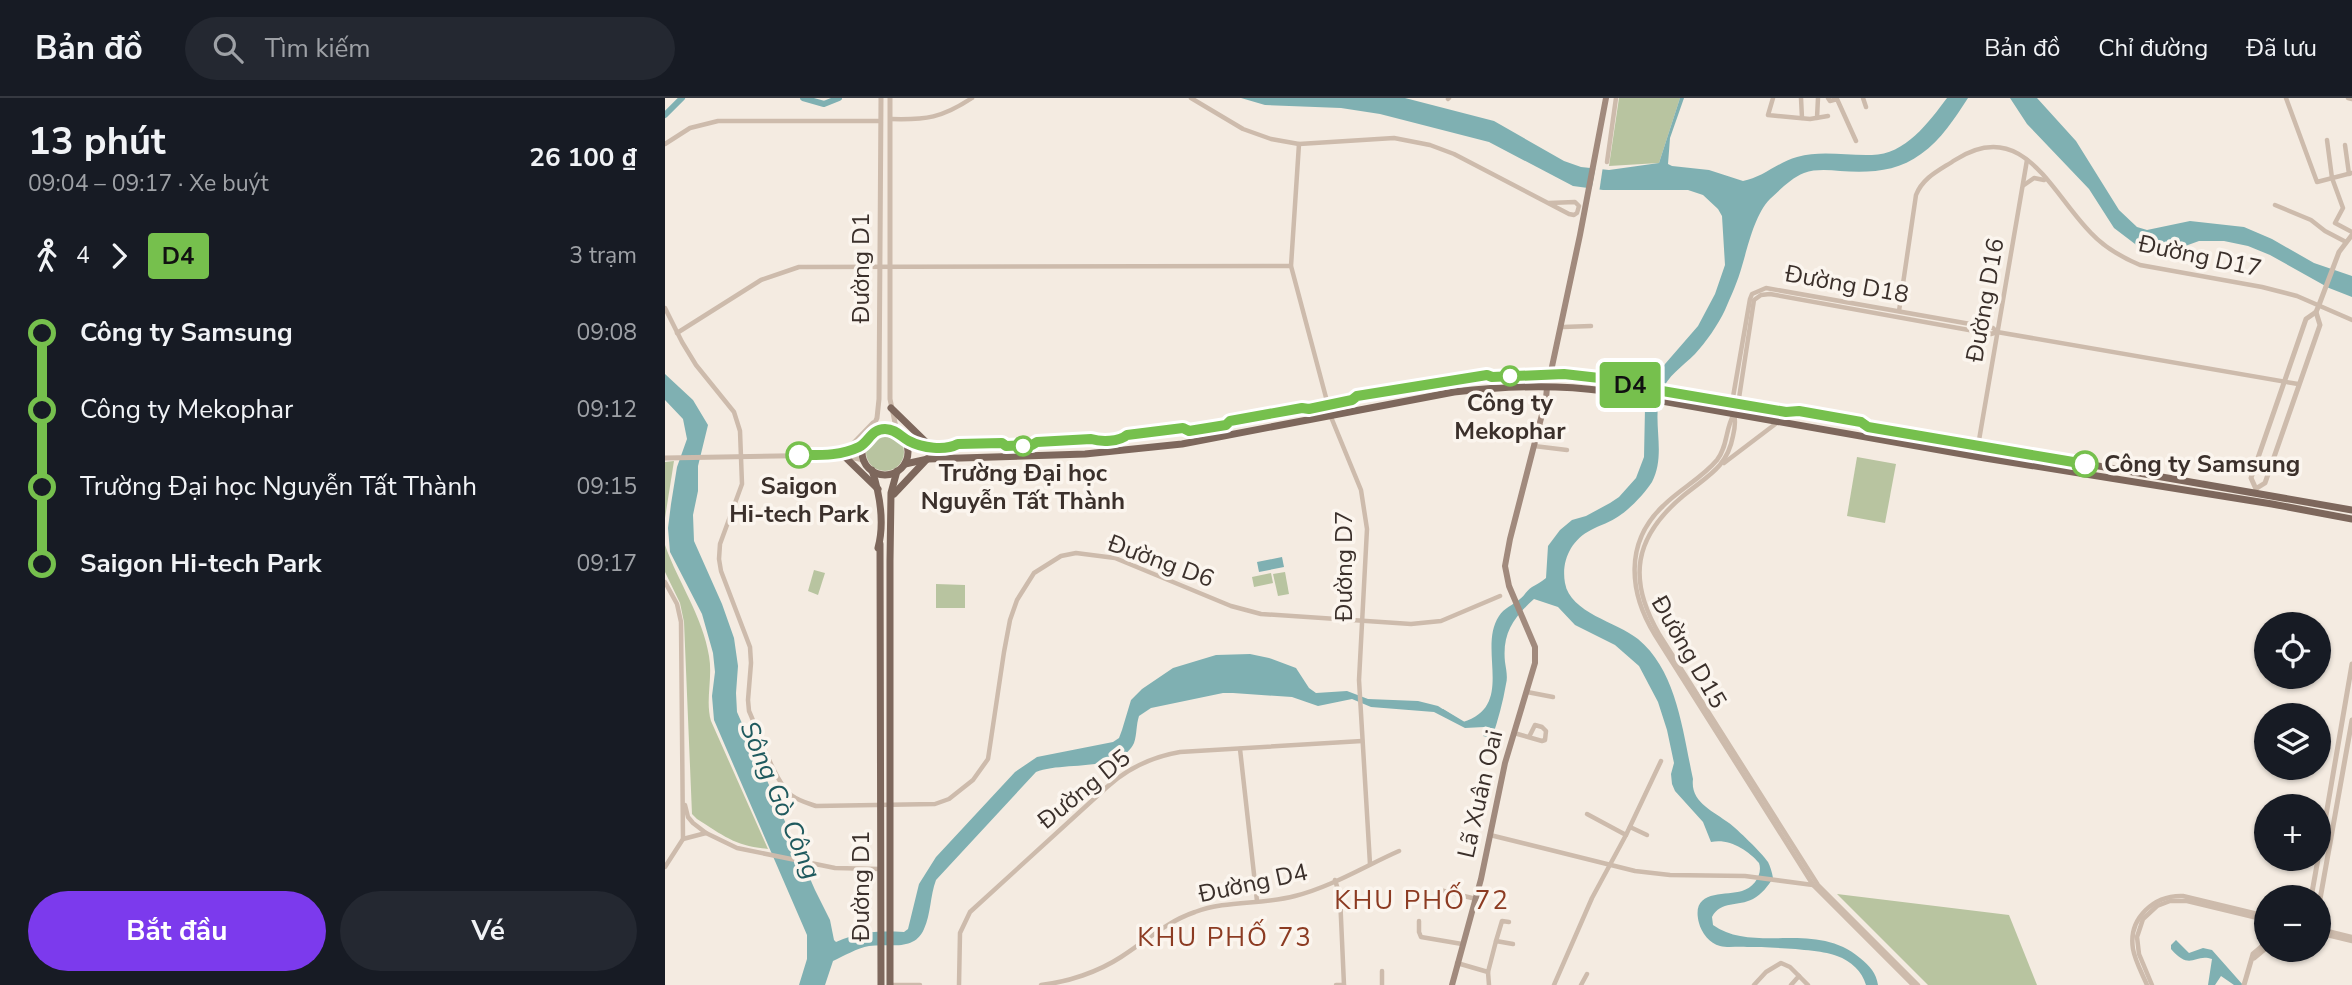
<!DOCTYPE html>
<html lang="vi">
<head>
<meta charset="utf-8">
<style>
  body { margin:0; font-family:"Nunito Sans",sans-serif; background:#242831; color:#f1f3f6; height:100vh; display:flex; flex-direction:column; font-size:26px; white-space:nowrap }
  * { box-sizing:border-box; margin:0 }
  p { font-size:23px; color:#9ea1a6 }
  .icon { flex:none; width:38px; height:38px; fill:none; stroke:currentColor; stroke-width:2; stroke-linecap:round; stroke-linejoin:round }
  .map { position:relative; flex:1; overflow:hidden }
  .panel { display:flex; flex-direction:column; background:#171b24; width:665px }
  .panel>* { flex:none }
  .badge { padding:0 14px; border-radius:5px; font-size:24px; line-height:46px }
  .controls { position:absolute; left:1589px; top:514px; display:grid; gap:14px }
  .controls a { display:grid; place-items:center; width:77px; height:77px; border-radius:50%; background:#171b24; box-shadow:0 2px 5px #0004; font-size:35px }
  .map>.badge { position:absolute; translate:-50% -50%; box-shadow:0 0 0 4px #fff }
  .legs { display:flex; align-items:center; gap:10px; height:77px; padding:0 28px; font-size:23px }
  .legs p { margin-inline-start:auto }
  .summary { display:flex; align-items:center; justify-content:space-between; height:119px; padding:0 28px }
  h1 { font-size:38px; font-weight:700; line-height:52px }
  .button { display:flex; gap:14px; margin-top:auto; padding:14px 28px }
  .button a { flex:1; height:80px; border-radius:42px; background:#7c3aed; color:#fff; font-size:28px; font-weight:700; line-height:80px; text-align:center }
  .button a+a { background:#242831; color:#f1f3f6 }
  ul { padding:0 28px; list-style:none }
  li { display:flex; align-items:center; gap:24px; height:77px; font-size:26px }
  li i { display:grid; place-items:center; width:10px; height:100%; margin:0 9px; background:currentColor }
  li i::after { content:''; width:18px; height:18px; margin:-9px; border:5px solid; border-radius:50%; background:#171b24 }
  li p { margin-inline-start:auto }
  li:first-child i { background:linear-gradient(#0000 50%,currentColor 0) }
  li:last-child i { background:linear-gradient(currentColor 50%,#0000 0) }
  header { display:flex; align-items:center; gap:42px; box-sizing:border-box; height:98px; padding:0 35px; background:#171b24; border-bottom:2px solid #363941 }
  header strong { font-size:33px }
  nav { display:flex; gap:38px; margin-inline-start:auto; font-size:24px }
  .search { width:490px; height:63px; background:#242831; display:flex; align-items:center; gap:18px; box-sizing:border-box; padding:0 24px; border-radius:38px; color:#9ea1a6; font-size:26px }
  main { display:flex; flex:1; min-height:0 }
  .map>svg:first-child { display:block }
  .green { fill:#b8c4a0 }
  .water { fill:#7fb0b2 }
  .pier { fill:#f4ebe1 }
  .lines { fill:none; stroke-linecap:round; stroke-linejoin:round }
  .stream { stroke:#7fb0b2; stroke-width:2 }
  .river { stroke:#7fb0b2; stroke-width:6 }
  .minor { stroke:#cdbbac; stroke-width:4.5 }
  .tertiary { stroke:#cdbbac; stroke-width:5 }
  .secondary { stroke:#a18a7d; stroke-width:6 }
  .primary { stroke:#7d675c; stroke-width:7 }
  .line-1-casing { stroke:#fff; stroke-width:16 }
  .line-1 { stroke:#76c04d; stroke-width:10 }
  .stop-1-dot { fill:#fff; stroke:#76c04d; stroke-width:3.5 }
  .labels { text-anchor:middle; stroke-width:7; stroke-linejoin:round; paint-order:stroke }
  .street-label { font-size:24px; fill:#3b302b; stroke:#fbf5ee }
  .stop-label { font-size:24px; font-weight:bold; fill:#3b302b; stroke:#fbf5ee }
  .water-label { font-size:26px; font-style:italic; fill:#1f5a5e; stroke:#fbf5ee }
  .neighbourhood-label { font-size:26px; letter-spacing:2px; fill:#8c3b22; stroke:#fbf5ee }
</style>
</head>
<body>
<header>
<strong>Bản đồ</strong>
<div class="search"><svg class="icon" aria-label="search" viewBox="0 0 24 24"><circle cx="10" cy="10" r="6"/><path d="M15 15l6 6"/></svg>Tìm kiếm</div>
<nav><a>Bản đồ</a><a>Chỉ đường</a><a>Đã lưu</a></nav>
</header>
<main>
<section class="panel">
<div class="summary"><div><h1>13 phút</h1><p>09:04 – 09:17 · Xe buýt</p></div><b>26 100 ₫</b></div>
<div class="legs"><svg class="icon" aria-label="walk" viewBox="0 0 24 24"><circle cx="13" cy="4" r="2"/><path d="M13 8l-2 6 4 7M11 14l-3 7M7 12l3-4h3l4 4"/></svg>4<svg class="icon" aria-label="forward" viewBox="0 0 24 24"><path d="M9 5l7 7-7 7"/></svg><b class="badge" style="background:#76c04d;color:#111">D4</b><p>3 trạm</p></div>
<ul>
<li><i style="color:#76c04d"></i><b>Công ty Samsung</b><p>09:08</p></li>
<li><i style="color:#76c04d"></i><span>Công ty Mekophar</span><p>09:12</p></li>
<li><i style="color:#76c04d"></i><span>Trường Đại học Nguyễn Tất Thành</span><p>09:15</p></li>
<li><i style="color:#76c04d"></i><b>Saigon Hi-tech Park</b><p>09:17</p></li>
</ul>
<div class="button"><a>Bắt đầu</a><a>Vé</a></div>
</section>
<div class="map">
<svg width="1687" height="887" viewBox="0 0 1687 887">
  <rect width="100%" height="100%" fill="#f4ebe1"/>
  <!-- green -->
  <g class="green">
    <path d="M954 0H1015L994 65 944 68Z"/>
    <circle cx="220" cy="354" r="19"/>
    <path d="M1192 359 1231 366 1220 425 1182 418Z"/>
    <path d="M9 363 0 420V364Z"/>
    <path d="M0 447C13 484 38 519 44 558 48 580 40 602 46 623L103 751C70 748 59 738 32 721L27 716 19 524 15 505 0 474Z"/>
    <path d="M149 472 160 475 153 497 143 493Z"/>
    <path d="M620 474 624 496 613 498 608 476Z"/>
    <path d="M606 475 608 485 589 489 587 479Z"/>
    <path d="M271 486 300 487V510H271Z"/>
    <path d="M1172 796 1344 817 1372 887H1263Z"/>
  </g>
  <!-- water -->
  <g class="water">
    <path d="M576 0H740L829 23 899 63 916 69 944 72 994 65 1015 0H1019L1005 40 1003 66 1007 68 1044 72 1078 83C1097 80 1113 64 1132 59 1157 52 1182 58 1207 57 1240 57 1264 24 1282 0H1303C1290 20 1276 42 1256 56 1232 74 1204 75 1175 73 1163 72 1150 71 1139 75 1126 80 1115 92 1105 101 1090 116 1083 148 1077 168 1073 183 1066 198 1060 212 1053 227 1041 244 1030 256 1018 268 1002 278 996 295 986 323 1002 355 987 384 980 395 965 411 954 418 946 424 935 427 926 432 906 442 896 463 900 485 905 515 952 524 973 541 1012 573 1018 635 1028 681 1025 704 1048 713 1064 725 1072 731 1097 755 1103 764 1105 768 1107 774 1108 780 1103 788 1097 796 1088 801 1073 809 1056 802 1047 819L1048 827C1088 856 1150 822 1195 860 1205 868 1211 875 1213 887H1201C1197 873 1186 863 1172 858 1157 851 1101 849 1082 849 1073 848 1063 850 1055 848 1045 846 1036 834 1034 825 1025 791 1060 798 1077 793 1089 790 1098 776 1094 765 1083 752 1064 740 1046 744L1038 724 1010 693 1007 686 1006 676 1009 665 1002 632 993 604 974 568 950 547 910 527 893 509 869 501C849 519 837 535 840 564 841 571 843 579 841 586 838 604 833 622 827 640L818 638 819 629 800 630 769 614 706 609 687 601 653 608 627 599 568 595H558L486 610 474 618C471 627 472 636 469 645 455 675 398 663 371 674L271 782C265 798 266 816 259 831 249 854 225 845 204 848 192 850 179 858 168 863L160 887H134L142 861V837L49 622 47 598 50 574 48 555 37 516 5 454 3 430 6 406 12 369 22 341 18 321 0 302V276L28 302 43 327 33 368V393L28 417 29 443 57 506 69 540 73 568 71 595 72 614 150 792 165 822 169 842 171 844C197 833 212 833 239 834L243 831 254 786 271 759 350 674 372 659 448 644 454 640 457 632 466 602 477 591 508 570 551 557 585 556 604 560 631 570 644 590 651 595 682 593 703 601 753 603 773 608 798 624C851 608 812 551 834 518 839 510 848 507 855 501 860 497 862 492 867 489 872 486 876 484 881 480L883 448 895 432 907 422 921 418 945 405 954 399 971 380 979 359 980 310 989 283 1000 266 1033 228 1050 196 1060 167 1057 118 1053 111 1038 97 1023 92H938L908 88 824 44 715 16 676 10 600 7Z"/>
    <path d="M1345 0H1372L1411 43 1454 112 1472 129 1482 132 1525 123 1579 129 1607 141 1649 165 1687 178V199L1664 190 1605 157 1583 148 1559 143H1534L1501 155H1486L1474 149 1449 130 1424 91 1362 26Z"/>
    <path d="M617 459 619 469 594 474 592 464Z"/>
    <path d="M1511 842 1524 855 1538 850 1547 852 1578 887H1569L1556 878 1550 887H1543L1547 861C1529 855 1526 874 1506 851V847Z"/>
  </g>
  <!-- pier -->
  <path class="pier" d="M931 67 938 68 934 95 926 94Z"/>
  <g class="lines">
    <!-- stream -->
    <path class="stream" d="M778 612 798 624"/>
    <!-- river -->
    <g class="river">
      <path d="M138 0 159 6 174 0"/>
      <path d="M0 17 17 0"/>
    </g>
    <!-- minor -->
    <g class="minor">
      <path d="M526 0 578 31 606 41 634 46 729 40 765 47 789 56 904 116 909 117 912 115 914 108 910 104 884 105"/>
      <path d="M1108 0 1103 17 1145 21 1163 18"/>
      <path d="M1136 0 1137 20"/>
      <path d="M1163 0 1165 3 1172 1 1191 43"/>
      <path d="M1198 0 1201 9"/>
      <path d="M1621 0 1652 84 1687 75"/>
      <path d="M1683 0 1687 1"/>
      <path d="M783 1 784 0"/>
      <path d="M1152 20 1153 0"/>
      <path d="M226 21C261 22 277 20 307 0"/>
      <path d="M1662 42 1667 80 1678 110 1670 125 1687 134"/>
      <path d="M0 46 25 30 53 23H215"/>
      <path d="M634 46 626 168 663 307"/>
      <path d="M1680 47 1684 76"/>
      <path d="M942 64 951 0"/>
      <path d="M1359 87 1369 80 1379 82"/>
      <path d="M1610 107 1646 122 1660 133 1681 144"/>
      <path d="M0 210 17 244 31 267 69 314 75 333 77 386 55 446 54 461 56 473 85 549 86 565 83 602 84 613C94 635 109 683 126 697 134 703 142 705 151 708L270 706 284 701 308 682 323 661 339 554 345 522 352 502 369 475 396 458 411 455 450 460 566 508 596 516 746 526 776 523 835 498"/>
      <path d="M1234 213 1251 97C1258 79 1275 72 1290 62 1358 18 1386 95 1426 135 1440 150 1456 159 1475 167L1597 189 1632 198 1687 222"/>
      <path d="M898 229 926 228"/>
      <path d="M12 235 96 182 134 169 626 168"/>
      <path d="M1070 305 1068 299 1085 201 1087 196 1101 190 1328 230 1332 234 1633 286"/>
      <path d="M1070 306 1074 300 1089 202 1096 197 1105 196 1326 236 1332 234"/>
      <path d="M1069 316C1060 331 1063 348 1052 362 1037 380 1015 391 998 408 959 445 964 495 990 537L1148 787 1248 887"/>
      <path d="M1069 316C1071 324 1070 330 1068 338 1062 370 1042 378 1018 398 969 439 962 481 994 536L1153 787 1253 887"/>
      <path d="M666 319 696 392 702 431 694 582 705 766"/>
      <path d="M869 348 902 352"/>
      <path d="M1303 356 1313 348 1362 62"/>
      <path d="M1059 365 1113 324"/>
      <path d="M0 484 12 506 16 524 18 741 0 769"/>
      <path d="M862 594 888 599"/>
      <path d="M849 635 877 643 880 642 881 633 877 629 870 627 864 639"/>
      <path d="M575 651 592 803"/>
      <path d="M20 707 23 719 28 725 41 735 72 750 170 770 215 771"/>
      <path d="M922 716 961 737"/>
      <path d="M965 729 982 737"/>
      <path d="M825 737 970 773 1005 777 1080 778 1148 787"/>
      <path d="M18 741 41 735"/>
      <path d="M670 782 675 798 679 887"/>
      <path d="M775 792 811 801"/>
      <path d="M754 823V834L756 839 797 846"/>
      <path d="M1654 831 1687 839"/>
      <path d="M1654 835 1687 843"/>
      <path d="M831 843 837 823 844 824"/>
      <path d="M792 865 823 874 831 843 848 846"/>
      <path d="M717 873V887"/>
      <path d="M823 874 824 887"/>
      <path d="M1134 878 1143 887"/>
      <path d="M226 887H255"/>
      <path d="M294 887 295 835 305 814 442 689C463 670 486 659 515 654L697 643"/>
      <path d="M376 887C403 884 433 874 456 859 481 843 501 824 530 814 562 802 597 807 630 798 666 789 700 768 734 753"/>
      <path d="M671 887H679"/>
      <path d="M889 887 927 800 961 737 996 663"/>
      <path d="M916 887 922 876"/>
      <path d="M1089 887 1101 874 1116 865 1125 869 1134 878 1126 887"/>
      <path d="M1482 887C1477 875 1470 863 1468 851 1463 820 1489 797 1518 798L1601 818"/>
      <path d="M1487 887 1474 856 1472 839 1478 821 1492 808 1505 803H1522L1601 822"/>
    </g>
    <!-- tertiary -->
    <g class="tertiary">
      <path d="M225 0V301L232 334"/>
      <path d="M204 338 212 320 214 301 216 0"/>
      <path d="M182 353 198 347"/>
      <path d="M180 354 208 325"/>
      <path d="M0 360 174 357 199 362"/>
      <path d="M1592 390 1600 385 1655 227 1651 214 1654 207 1674 154 1687 137"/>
      <path d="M1591 391 1586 380 1641 221 1651 214"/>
      <path d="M1654 758 1687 566"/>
      <path d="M1646 800 1653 761"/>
      <path d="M1654 807 1687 622"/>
      <path d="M1589 860 1601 850"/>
      <path d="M1579 887 1588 856 1601 845"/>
    </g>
    <!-- secondary -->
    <g class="secondary">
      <path d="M885 278 915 137 941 0"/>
      <path d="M787 887 816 781 840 665 870 565V549L844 488 840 468 845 441 881 301 882 289"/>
    </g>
    <!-- primary -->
    <g class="primary">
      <path d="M226 310 265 348"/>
      <circle cx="220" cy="354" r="23"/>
      <path d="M238 339 252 347 272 350 425 344 524 333 792 283C824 279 856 277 889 278 934 279 980 289 1024 297L1687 412"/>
      <path d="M178 357 213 391"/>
      <path d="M240 366 263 361 420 356 517 346 789 294C840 288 889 286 940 293L1320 360 1607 406 1687 421"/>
      <path d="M207 372C215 397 220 424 213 450"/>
      <path d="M229 396 262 361"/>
      <path d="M215 446 216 887"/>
      <path d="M225 887V463L226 395 232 373"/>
    </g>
  </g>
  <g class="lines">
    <!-- line-1 casing -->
    <g class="line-1-casing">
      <path id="line-1" d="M134 357C156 357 175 358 194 349 204 344 206 331 220 331 231 331 236 339 244 343 257 350 280 353 293 346L337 345 341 348 367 347 372 344 426 341C436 344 454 344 462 337L518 330 524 333 561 327 565 323 637 310 644 311 687 302 692 298 822 277 827 279 899 276 952 282 956 286 1121 314 1134 313 1196 324 1203 329 1420 366"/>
    </g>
    <!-- line-1 -->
    <use href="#line-1" class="line-1"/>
  </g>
  <!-- markers -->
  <g class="stop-1-dot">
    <circle cx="845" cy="278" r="9"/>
    <circle cx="358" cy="348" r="9"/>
    <circle cx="134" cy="357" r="12"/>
    <circle cx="1420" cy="366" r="12"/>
  </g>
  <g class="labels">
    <!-- street labels -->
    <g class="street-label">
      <text transform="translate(1535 158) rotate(12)" y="8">Đường D17</text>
      <text transform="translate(196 170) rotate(-90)" y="8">Đường D1</text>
      <text transform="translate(1182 186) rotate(10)" y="8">Đường D18</text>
      <text transform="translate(1320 202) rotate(-80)" y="8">Đường D16</text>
      <text transform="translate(496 463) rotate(20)" y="8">Đường D6</text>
      <text transform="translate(679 468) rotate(-90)" y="8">Đường D7</text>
      <text transform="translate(1024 554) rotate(60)" y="8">Đường D15</text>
      <text transform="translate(419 691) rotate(-39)" y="8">Đường D5</text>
      <text transform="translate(815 696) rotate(-77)" y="8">Lã Xuân Oai</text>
      <text transform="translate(588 785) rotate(-12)" y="8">Đường D4</text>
      <text transform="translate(196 788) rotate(-90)" y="8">Đường D1</text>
    </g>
    <!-- stop labels -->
    <g class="stop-label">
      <text x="845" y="313">Công ty<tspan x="845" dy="28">Mekophar</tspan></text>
      <text x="1439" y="374" text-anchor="start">Công ty Samsung</text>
      <text x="358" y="383">Trường Đại học<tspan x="358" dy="28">Nguyễn Tất Thành</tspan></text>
      <text x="134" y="396">Saigon<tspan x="134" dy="28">Hi-tech Park</tspan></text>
    </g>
    <!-- water labels -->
    <g class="water-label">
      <text transform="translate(116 702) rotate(67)" y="9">Sông Gò Công</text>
    </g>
    <!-- neighbourhood labels -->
    <g class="neighbourhood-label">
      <text x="757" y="811">KHU PHỐ 72</text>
      <text x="560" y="848">KHU PHỐ 73</text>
    </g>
  </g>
</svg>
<div class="controls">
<a><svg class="icon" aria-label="locate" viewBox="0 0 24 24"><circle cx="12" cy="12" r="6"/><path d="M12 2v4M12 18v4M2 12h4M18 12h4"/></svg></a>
<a><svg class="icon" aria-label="layers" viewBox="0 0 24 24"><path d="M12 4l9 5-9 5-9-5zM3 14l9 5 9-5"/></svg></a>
<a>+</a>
<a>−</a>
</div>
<b class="badge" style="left:965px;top:287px;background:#76c04d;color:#111">D4</b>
</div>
</main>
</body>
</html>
